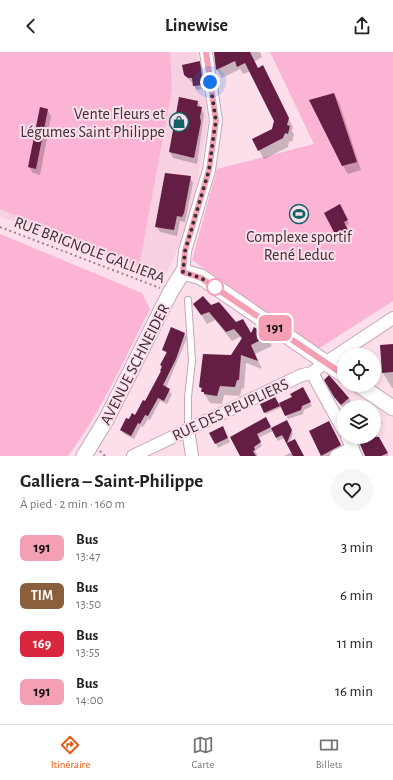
<!DOCTYPE html>
<html lang="fr">
<head>
<meta charset="utf-8">
<style>
  body { margin:0; font-family:"Alegreya Sans",sans-serif; background:#f6f6f6; color:#222; height:100vh; display:flex; flex-direction:column; font-size:15px; white-space:nowrap }
  * { box-sizing:border-box; margin:0 }
  p { font-size:13px; color:#767676 }
  .icon { flex:none; width:22px; height:22px; fill:none; stroke:currentColor; stroke-width:2; stroke-linecap:round; stroke-linejoin:round }
  .map { position:relative; height:404px; overflow:hidden }
  .panel { display:flex; flex-direction:column; background:#fff; flex:1 }
  .panel>* { flex:none }
  .badge { padding:0 8px; border-radius:6px; font-size:14px; line-height:26px }
  .tools { position:absolute; left:337px; top:296px; display:grid; gap:8px }
  .tools a { display:grid; place-items:center; width:44px; height:44px; border-radius:50%; background:#fff; box-shadow:0 2px 6px #0003; font-size:20px }
  .you { position:absolute; width:20px; height:20px; margin:-10px; border:3px solid #fff; border-radius:50%; background:#1a73e8; box-shadow:0 0 0 6px #1a73e833 }
  .map>.badge { position:absolute; translate:-50% -50%; box-shadow:0 0 0 2px #fff }
  .round { display:grid; place-items:center; flex:none; width:42px; height:42px; border-radius:21px; background:#f6f6f6 }
  .head { display:flex; align-items:center; justify-content:space-between; height:68px; padding:0 20px }
  h1 { font-size:19px; font-weight:700; line-height:30px }
  ul { padding:0; list-style:none }
  li { display:flex; align-items:center; gap:12px; height:48px; padding:0 20px }
  li div { flex:1 }
  li b { display:block; font-size:15px }
  li em { font-style:normal }
  li .badge { min-width:44px; font-weight:700; text-align:center }
  header { display:flex; justify-content:space-between; align-items:center; height:52px; padding:0 20px; background:#fff; font-size:18px; font-weight:700 }
  .menu { display:flex; justify-content:space-around; align-items:center; height:56px; border-top:1px solid #e0e0e0; background:#fff; font-size:11px; color:#767676 }
  .menu a { display:grid; justify-items:center; gap:2px }
  .menu .current { color:#ea580c }
  .map>svg:first-child { display:block }
  .built { fill:#f7d1e1 }
  .green { fill:#fbb4d4 }
  .shadow { fill:#0003 }
  .building { fill:#641e44 }
  .lines { fill:none; stroke-linecap:round; stroke-linejoin:round }
  .service-casing { stroke:#c4a7b4; stroke-width:8 }
  .minor-casing { stroke:#c4a7b4; stroke-width:14 }
  .tertiary-casing { stroke:#c4a7b4; stroke-width:17 }
  .path { stroke:#9a858e; stroke-width:2; stroke-dasharray:2 3; stroke-linecap:butt }
  .service { stroke:#fff; stroke-width:6 }
  .minor { stroke:#fff; stroke-width:12 }
  .tertiary { stroke:#fff; stroke-width:15 }
  .line-casing { stroke:#fff; stroke-width:9 }
  .line { stroke:#f59fb4; stroke-width:6 }
  .walk { stroke:#3c3035; stroke-width:4; stroke-dasharray:0 7.2 }
  .stop-dot { fill:#fff; stroke:#f59fb4; stroke-width:2 }
  .labels { text-anchor:middle; stroke-width:4; stroke-linejoin:round; paint-order:stroke }
  .poi-label { font-size:16px; fill:#3c3035; stroke:#fddfec; text-anchor:end }
  .street-label { font-size:16px; fill:#3c3035; stroke:#fddfec }
</style>
</head>
<body>
<header><svg class="icon" aria-label="back" viewBox="0 0 24 24"><path d="M15 5l-7 7 7 7"/></svg>Linewise<svg class="icon" aria-label="share" viewBox="0 0 24 24"><path d="M12 15V3M7 8l5-5 5 5M5 13v7h14v-7"/></svg></header>
<div class="map">
<svg width="393" height="404" viewBox="0 0 393 404">
  <rect width="100%" height="100%" fill="#fddfec"/>
  <!-- built -->
  <path class="built" d="M0 0H197L208 70 191 165 169 217 164 225 153 228 0 164Z"/>
  <!-- green -->
  <g class="green">
    <path d="M0 0H170L172 37 139 215 0 157Z"/>
    <path d="M270 0H393V249L318 297 192 208 217 117 314 92Z"/>
    <path d="M0 182 142 241 150 257C124 307 102 359 68 404H0Z"/>
  </g>
  <!-- shadow -->
  <g class="shadow">
    <path d="M215 0H260L262 5 254 10 258 17 267 23 293 75 292 79 294 83 292 90 289 89 288 95 264 107 259 98 273 77 276 69 251 19 243 22 240 17 222 26 217 18Z"/>
    <path d="M199 10 202 14 205 37 196 38 193 30H191L185 23Z"/>
    <path d="M334 42 339 50 361 118 348 122 343 114Z"/>
    <path d="M180 46 198 50 204 62 197 112 173 106 170 100Z"/>
    <path d="M47 58 51 64 40 123 33 121 29 115Z"/>
    <path d="M190 125 193 131 185 170 180 169 177 184 160 180 156 174Z"/>
    <path d="M340 154 349 172 345 174 350 184 340 189 326 162Z"/>
    <path d="M194 252 211 254 251 282 255 277 267 285 272 294 255 302 262 317 246 311 244 337 242 336 240 344 224 343 222 352 210 351 200 335 232 304 242 288 240 285 232 289 215 268 207 272Z"/>
    <path d="M172 277 185 282 187 286 166 336 172 342 167 352 160 349 150 368 148 367 143 375 141 374 134 387 124 382 121 378 136 364 145 350 162 320 161 313 167 302 163 298Z"/>
    <path d="M393 293V336H392L383 321Z"/>
    <path d="M325 328 349 346 351 350 344 356 337 349Z"/>
    <path d="M303 337 312 354 304 358 303 362 288 367 282 355 266 362 261 353H278L293 345Z"/>
    <path d="M374 357 382 371 375 375 374 374Z"/>
    <path d="M265 367 271 377 287 370 293 382 290 390 303 404H284L292 400 284 386 278 389 273 379 258 386 262 394 255 399 258 404H241Z"/>
    <path d="M333 377 344 399 335 404H322L311 380Z"/>
    <path d="M374 378 389 404H366L358 385H374Z"/>
    <path d="M225 380 230 390 218 396 211 382Z"/>
  </g>
  <!-- building -->
  <g class="building">
    <path d="M214 0H250L258 16 263 13 289 66 287 73 290 74 288 82 285 81 283 86 258 99 252 87 272 77 274 69 245 11 237 15 235 9 216 18Z"/>
    <path d="M200 9 203 33 193 34 192 26H188L184 23 182 13Z"/>
    <path d="M334 41 357 110 342 114 309 48Z"/>
    <path d="M179 45 198 49 197 54 202 55 200 65 201 70 194 106 169 100Z"/>
    <path d="M40 55 48 57 36 117 28 115Z"/>
    <path d="M165 121 191 124 184 161 182 165 177 164 174 178 155 175Z"/>
    <path d="M340 152 348 168 344 170 349 180 337 186 324 161Z"/>
    <path d="M203 244 211 253 219 250 236 270 243 267 251 281 254 275 268 284 251 293 258 309 241 303 239 328H237L235 335 220 334 217 344 204 342V340H201L202 336 199 335 203 302 231 303 242 286 234 277 226 280 209 260 201 263 193 252Z"/>
    <path d="M171 275 185 281 176 307 163 333 170 337 164 349 158 346 148 364 145 363 140 372 138 371 131 384 120 378 126 366 129 367 132 361 135 363 143 348 145 349 161 319H160L162 314 160 313 167 300 162 298Z"/>
    <path d="M393 292V320L382 321 380 293Z"/>
    <path d="M329 323 349 346 341 353 334 345 324 328Z"/>
    <path d="M303 335 311 350 302 354 301 358 285 364 279 351 292 345 290 342Z"/>
    <path d="M275 345 280 354 264 361 260 352Z"/>
    <path d="M266 365 271 375 257 382 261 390 254 395 255 398 253 399 256 404H240L230 385Z"/>
    <path d="M287 368 292 378 287 391 295 387 304 404H293L282 383 276 386 271 376Z"/>
    <path d="M329 369 341 393 321 404 309 379Z"/>
    <path d="M223 374 228 386 215 392 209 381Z"/>
    <path d="M357 385H379L388 401 381 404H365Z"/>
  </g>
  <g class="lines">
    <!-- service casing -->
    <g class="service-casing">
      <path id="service" d="M188 248 192 309 188 345V377"/>
    </g>
    <!-- minor casing -->
    <g class="minor-casing">
      <g id="minor">
        <path d="M183 220 185 199 209 118 216 69 206 0"/>
        <path d="M312 321 344 379"/>
        <path d="M188 377 192 404"/>
        <path d="M347 385 356 404"/>
        <path d="M133 404 302 323 312 321 319 315 393 266"/>
        <path d="M336 404 353 396"/>
      </g>
    </g>
    <!-- tertiary casing -->
    <g class="tertiary-casing">
      <g id="tertiary">
        <path d="M359 333 393 356"/>
        <path d="M84 404 106 368 171 239 183 220 201 225 344 323"/>
      </g>
    </g>
    <!-- path -->
    <g class="path">
      <path d="M0 175 160 236"/>
      <path d="M100 399 105 404"/>
    </g>
    <!-- service -->
    <use href="#service" class="service"/>
    <!-- minor -->
    <use href="#minor" class="minor"/>
    <!-- tertiary -->
    <use href="#tertiary" class="tertiary"/>
  </g>
  <g class="lines">
    <!-- line casing -->
    <g class="line-casing">
      <path id="line" d="M206 0 216 69 209 118 185 199 183 220 201 226 344 323"/>
    </g>
    <!-- line -->
    <use href="#line" class="line"/>
    <!-- walk -->
    <path class="walk" d="M210 30 216 69 214 81 209 118 185 199 183 220 201 226 215 235"/>
  </g>
  <!-- icons -->
  <defs>
    <g id="shop-ring" transform="scale(1)"><circle r="9.5" fill="#fddfec" stroke="#116266" stroke-width="1.5"/><path d="M-5-2.5h2.3a2.7 3.5 0 0 1 5.4 0H5L5.5 6h-11ZM-1.5-2.5h3a1.5 2.3 0 0 0-3 0Z" fill="#116266"/></g>
    <g id="stadium-ring" transform="scale(1)"><circle r="9.5" fill="#fddfec" stroke="#116266" stroke-width="1.5"/><path d="M0-5a6.5 5 0 1 0 0 10a6.5 5 0 1 0 0-10ZM-3.5-1.8h7v3.6h-7Z" fill="#116266"/></g>
  </defs>
  <g fill-rule="evenodd">
    <use href="#shop-ring" x="179" y="70"/>
    <use href="#stadium-ring" x="299" y="162"/>
  </g>
  <!-- markers -->
  <circle class="stop-dot" cx="215" cy="235" r="8"/>
  <g class="labels">
    <!-- poi labels -->
    <g class="poi-label">
      <text x="165" y="67">Vente Fleurs et<tspan x="165" dy="18">Légumes Saint Philippe</tspan></text>
      <text x="299" y="190" text-anchor="middle">Complexe sportif<tspan x="299" dy="18">René Leduc</tspan></text>
    </g>
    <!-- street labels -->
    <g class="street-label">
      <text transform="translate(90 197) rotate(21)" y="6">RUE BRIGNOLE GALLIERA</text>
      <text transform="translate(134 312) rotate(-63)" y="6">AVENUE SCHNEIDER</text>
      <text transform="translate(230 357) rotate(-25)" y="6">RUE DES PEUPLIERS</text>
    </g>
  </g>
</svg>
<div class="tools">
<a><svg class="icon" aria-label="locate" viewBox="0 0 24 24"><circle cx="12" cy="12" r="6"/><path d="M12 2v4M12 18v4M2 12h4M18 12h4"/></svg></a>
<a><svg class="icon" aria-label="layers" viewBox="0 0 24 24"><path d="M12 4l9 5-9 5-9-5zM3 14l9 5 9-5"/></svg></a>
</div>
<div class="you" style="left:210px;top:30px"></div>
<b class="badge" style="left:275px;top:276px;background:#f59fb4;color:#111">191</b>
</div>
<section class="panel">
<div class="head"><div><h1>Galliera – Saint-Philippe</h1><p>À pied · 2 min · 160 m</p></div><a class="round"><svg class="icon" aria-label="heart" viewBox="0 0 24 24"><path d="M12 20l-8-8c-3-5 5-10 8-4 3-6 11-1 8 4z"/></svg></a></div>
<ul>
<li><span class="badge" style="background:#f59fb4;color:#111">191</span><div><b>Bus</b><p>13:47</p></div><em>3 min</em></li>
<li><span class="badge" style="background:#8b5e3c;color:#fff">TIM</span><div><b>Bus</b><p>13:50</p></div><em>6 min</em></li>
<li><span class="badge" style="background:#d7263d;color:#fff">169</span><div><b>Bus</b><p>13:55</p></div><em>11 min</em></li>
<li><span class="badge" style="background:#f59fb4;color:#111">191</span><div><b>Bus</b><p>14:00</p></div><em>16 min</em></li>
</ul>
</section>
<nav class="menu">
<a class="current"><svg class="icon" aria-label="directions" viewBox="0 0 24 24"><path d="M12 3l9 9-9 9-9-9zM9 14v-3h6M13 9l2 2-2 2"/></svg>Itinéraire</a>
<a><svg class="icon" aria-label="map" viewBox="0 0 24 24"><path d="M3 6l6-2 6 2 6-2v14l-6 2-6-2-6 2zM9 4v14M15 6v14"/></svg>Carte</a>
<a><svg class="icon" aria-label="tickets" viewBox="0 0 24 24"><path d="M3 7h18v10H3zM15 7v10"/></svg>Billets</a>
</nav>
</body>
</html>
